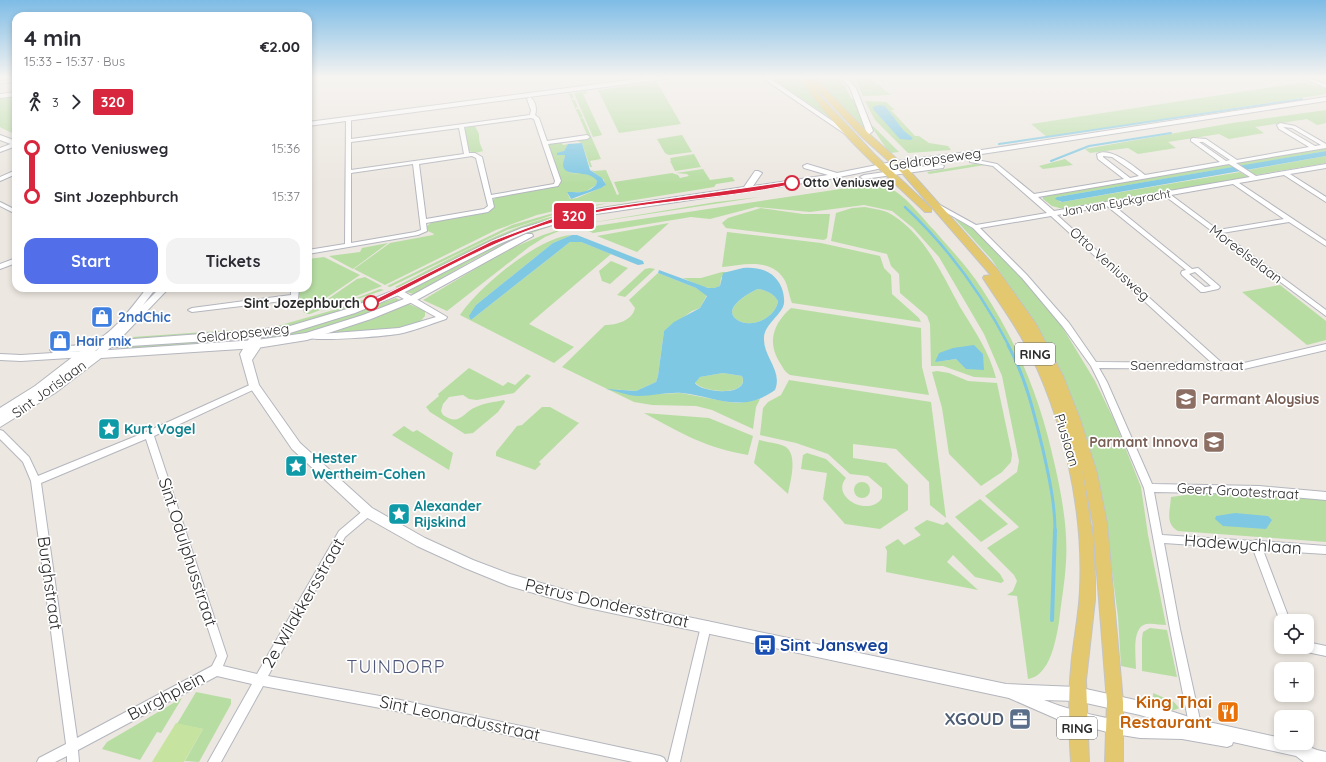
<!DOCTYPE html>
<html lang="en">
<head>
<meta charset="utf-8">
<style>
  body { margin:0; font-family:Quicksand,sans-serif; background:#f2f2f3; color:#2b2b33; height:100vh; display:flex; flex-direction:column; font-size:15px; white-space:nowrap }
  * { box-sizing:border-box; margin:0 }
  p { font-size:13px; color:#7c7c81 }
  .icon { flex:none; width:22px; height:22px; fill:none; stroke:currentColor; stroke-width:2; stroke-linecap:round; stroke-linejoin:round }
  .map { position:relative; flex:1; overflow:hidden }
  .panel { position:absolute; left:12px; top:12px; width:300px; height:280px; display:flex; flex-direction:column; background:#fff; border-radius:12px; box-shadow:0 2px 6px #0003 }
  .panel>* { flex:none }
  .badge { padding:0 8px; border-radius:3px; font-size:14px; line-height:26px }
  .controls { position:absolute; left:1274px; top:614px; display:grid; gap:8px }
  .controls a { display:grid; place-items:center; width:40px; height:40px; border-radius:8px; background:#fff; box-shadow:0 2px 6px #0003; font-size:20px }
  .map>.badge { position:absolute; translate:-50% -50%; box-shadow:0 0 0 2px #fff }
  .legs { display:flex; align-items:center; gap:6px; height:44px; padding:0 12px; font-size:13px }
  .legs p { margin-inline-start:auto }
  .summary { display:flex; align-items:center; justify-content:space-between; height:68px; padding:0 12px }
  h1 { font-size:22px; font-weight:700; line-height:30px }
  .button { display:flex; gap:8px; margin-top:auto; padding:8px 12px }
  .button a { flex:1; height:46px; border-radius:12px; background:#526ee8; color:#fff; font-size:16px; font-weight:700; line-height:46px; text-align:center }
  .button a+a { background:#f2f2f3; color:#2b2b33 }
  ul { padding:0 12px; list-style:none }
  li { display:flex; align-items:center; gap:14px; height:48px; font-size:15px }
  li i { display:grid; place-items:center; width:6px; height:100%; margin:0 5px; background:currentColor }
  li i::after { content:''; width:10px; height:10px; margin:-5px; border:3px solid; border-radius:50%; background:#fff }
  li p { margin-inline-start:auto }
  li:first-child i { background:linear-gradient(#0000 50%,currentColor 0) }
  li:last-child i { background:linear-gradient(currentColor 50%,#0000 0) }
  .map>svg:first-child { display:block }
  .green { fill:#b7dda3; fill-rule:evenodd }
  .pitch { fill:#c7e3a0 }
  .water { fill:#7fc8e3; fill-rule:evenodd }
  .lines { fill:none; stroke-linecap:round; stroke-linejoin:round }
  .stream-far3 { stroke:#7fc8e3; stroke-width:2 }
  .stream-far2 { stroke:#7fc8e3; stroke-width:2.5 }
  .stream-far1 { stroke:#7fc8e3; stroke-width:3 }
  .stream { stroke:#7fc8e3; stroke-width:4 }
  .minor-casing { stroke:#b4b6be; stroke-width:2 }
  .tertiary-casing { stroke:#b4b6be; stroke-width:2 }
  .secondary-casing { stroke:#b4b6be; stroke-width:2 }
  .primary-casing { stroke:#c4c4c4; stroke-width:2 }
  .minor { fill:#fff; fill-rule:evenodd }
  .tertiary { fill:#fff; fill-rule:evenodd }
  .secondary { fill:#fff; fill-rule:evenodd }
  .primary { fill:#e3c86f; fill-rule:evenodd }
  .line-1 { fill:#d7263d; stroke:#fff }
  .stop-1-dot { fill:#fff; stroke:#d7263d; stroke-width:2 }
  .labels { text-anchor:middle; stroke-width:3.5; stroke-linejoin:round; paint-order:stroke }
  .far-stop-label { font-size:12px; font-weight:bold; fill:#2c2c2c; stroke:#fff; text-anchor:start }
  .far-street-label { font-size:12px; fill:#2c2c2c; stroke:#fff }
  .shield { fill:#fff; stroke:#6b6b6b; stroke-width:1 }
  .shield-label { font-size:13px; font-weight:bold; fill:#2c2c2c }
  .street-label { font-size:14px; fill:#2c2c2c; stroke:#fff }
  .stop-label { font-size:14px; font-weight:bold; fill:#2c2c2c; stroke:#fff; text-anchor:end }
  .shop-label { font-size:14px; font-weight:bold; fill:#366cbe; stroke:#fff; text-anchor:start }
  .education-label { font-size:14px; font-weight:bold; fill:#785e54; stroke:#fff; text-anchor:start }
  .culture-label { font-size:14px; font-weight:bold; fill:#0d838f; stroke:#fff; text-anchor:start }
  .near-street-label { font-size:17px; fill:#2c2c2c; stroke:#fff }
  .near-transit-label { font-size:17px; font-weight:bold; fill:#164399; stroke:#fff; text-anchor:start }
  .near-food-label { font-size:17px; font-weight:bold; fill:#c56008; stroke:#fff; text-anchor:end }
  .near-service-label { font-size:17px; font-weight:bold; fill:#4e5e75; stroke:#fff; text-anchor:end }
  .near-neighbourhood-label { font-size:18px; letter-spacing:1px; fill:#515879; stroke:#fff }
</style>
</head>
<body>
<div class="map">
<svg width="1326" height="762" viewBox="0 0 1326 762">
  <rect width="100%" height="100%" fill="#ece7e0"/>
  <!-- green -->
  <g class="green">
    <path d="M768 77H798L827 108 835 121Z"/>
    <path d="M815 77H840L851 98 856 101 865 129Z"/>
    <path d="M854 77H870L891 95 863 96Z"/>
    <path d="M657 82 681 124 619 133 598 90Z"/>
    <path d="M1304 82 1326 89V94L1047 137 1031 124Z"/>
    <path d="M587 91V93L583 94 602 135 593 137 574 93Z"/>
    <path d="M572 93 574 99 572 98V100H575L578 108 576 107V109H579L583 117H579L583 118 601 159 590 161 592 167H590L582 143 579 142 577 139 588 137 569 94Z"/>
    <path d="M16 95V135L0 127V97Z"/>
    <path d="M865 101 886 102 895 110H891L915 136H919L929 143 948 146 951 150 908 153 875 120Z"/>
    <path d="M1326 110V123L1317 125 1307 119 1255 127 1264 133 1229 139 1219 134 1168 142 1176 148 1138 154 1128 148 1090 153 1085 149 1232 123Z"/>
    <path d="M475 126 479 134C479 143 480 143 483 151L475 153 469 151 464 128Z"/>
    <path d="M871 126H873L899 152 890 153 888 151Z"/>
    <path d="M682 135 692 152 669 155 665 153 657 139Z"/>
    <path d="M561 142 563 145 568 144 564 151 558 155H565C562 188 586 162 597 181L596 185 585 192H567L570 199 577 198 605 186 604 180 591 170 594 171 606 170 617 195 619 194 614 182 672 173 678 175 680 178 689 176 687 174 676 173 703 169 710 180 732 177 735 181 716 184 714 187 622 202H593L537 215 496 230 385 285 354 269 390 243 433 235 434 234 428 231 427 226 432 222 487 212 493 209V200L497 197 558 186 561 182 548 146 550 144Z"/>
    <path d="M1326 147V151L1242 166 1237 163Z"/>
    <path d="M694 154 701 167 675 171 670 161H671L670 158Z"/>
    <path d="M1326 156V163L1255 175 1248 170Z"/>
    <path d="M1065 159 1073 165 1043 169 1039 166Z"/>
    <path d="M974 164 985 165 929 174 927 172Z"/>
    <path d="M1229 164 1234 167 1057 197 1060 202H1062L1240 172 1248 177 1063 209 1052 206 1043 199V197L1047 196 1046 195Z"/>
    <path d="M880 185C900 187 920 216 934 230 950 249 969 268 982 289 1019 345 1041 401 1055 466 1062 497 1068 530 1066 562 1065 582 1061 602 1059 622 1056 640 1050 676 1028 679L1017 596 1007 595 1013 591 1017 581 1014 575 987 548 1019 527 985 496 1017 472 1019 461 1002 376 984 334 939 257 913 228 892 211 864 205 810 212 756 207 710 219 691 217 593 233 582 228 847 188Z"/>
    <path d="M760 197 577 225 716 202Z"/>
    <path d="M640 201C638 204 586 210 576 212 512 226 456 259 398 288L395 287C439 265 483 239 530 223 566 211 603 207 640 201Z"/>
    <path d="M609 203 556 214 507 230 390 287 387 286 512 225 571 208Z"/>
    <path d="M865 207C875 209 886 210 894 216 926 237 942 274 960 307 974 330 989 351 996 378L974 377 943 366H931L930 324 927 316 900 293 899 274 891 266 887 254 831 241 836 213 852 208ZM983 354 967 369 956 359 935 362Z"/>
    <path d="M761 208 803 214H830L827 238 824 240 726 228 722 223 728 218Z"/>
    <path d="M594 215C561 223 529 232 499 247 469 261 442 279 413 294L406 292 484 251 523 233 579 217Z"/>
    <path d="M954 218 977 231 1021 277 1061 325 1095 381 1115 422 1141 487 1148 535 1166 625C1160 625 1153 623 1147 624 1131 626 1136 657 1136 669L1121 666 1118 617 1106 525 1037 327 992 260Z"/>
    <path d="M669 223 637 252 597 236Z"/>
    <path d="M571 226 545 237 529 247 447 311 423 300 505 251 543 235Z"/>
    <path d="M727 232 821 243 880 256 884 268 891 275 892 294 919 318 921 322 792 303C789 296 788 285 784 279 770 257 742 265 722 267Z"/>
    <path d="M572 235 553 243 476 305 471 320 570 242H581L611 254 529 324 574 347 554 363 460 315C478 288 539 236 572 235Z"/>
    <path d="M388 243 353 269 329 256 360 252 362 248Z"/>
    <path d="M324 257 360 275 304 313 298 293V288H308V259Z"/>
    <path d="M611 261 628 268 610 284 602 281 599 271Z"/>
    <path d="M650 268 655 269 625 297 617 295 645 269Z"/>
    <path d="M722 272H727L721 278 720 286C708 292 694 283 683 278H701Z"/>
    <path d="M658 273 696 288 707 295 700 308 692 311 664 331 658 376 656 382 636 391 610 389 654 394 681 393 728 402 739 403 760 399 756 407 753 429 712 410 696 406 652 405 634 402 562 367 605 325C616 325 632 321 635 308L629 300Z"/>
    <path d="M365 277 382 286 310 314H306L357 279Z"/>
    <path d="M1280 285 1326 321V340L1307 345 1242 292Z"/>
    <path d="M380 289 384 290 317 313Z"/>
    <path d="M758 289C766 290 774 294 778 301 776 318 750 330 736 319 722 308 750 292 758 289Z"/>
    <path d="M368 298V301C336 312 301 326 267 329L337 309Z"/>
    <path d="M396 298 400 300C361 317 306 337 264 341L265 336 307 328Z"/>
    <path d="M409 304 425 311V316L418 324 406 327 325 335Z"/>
    <path d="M791 308 921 328 922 367 929 395 790 375C785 372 783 368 780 363 767 342 773 324 791 308Z"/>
    <path d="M234 330 233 332 136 339 132 337Z"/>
    <path d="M231 338 229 343 120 350 123 346Z"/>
    <path d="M469 368 503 386 508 382 515 385 527 374 531 376 514 393 477 400 469 399 463 395 449 397 443 404 441 411 443 415C460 427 463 412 476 407 484 403 495 402 504 400L505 402 498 412 473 433 465 434 430 412 426 407 439 396 438 394Z"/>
    <path d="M937 371 949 373 968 381 997 383 1012 454 1011 462 1002 472 981 486 949 454 942 408 932 372Z"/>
    <path d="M723 373 742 376C750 397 701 393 695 382L700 377Z"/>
    <path d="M789 380 931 402 946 518 930 505 929 482 896 449 853 444V458L886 463 908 485V510L880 529 845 524 823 499 827 473 801 469 803 455 807 453 826 459 846 478C830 497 869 518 882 498V488L868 476 850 474 828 454 796 443 760 435 763 408 768 402 781 395Z"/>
    <path d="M542 407H550L579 423 539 462 541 464 535 470 496 456V452L517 426 522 425Z"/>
    <path d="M644 413 709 418 753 436 748 455C706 448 681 433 644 413Z"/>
    <path d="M404 426 413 432 417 430 453 453 449 470 392 435Z"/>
    <path d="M759 440C767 442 777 443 784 446 799 453 790 482 788 494L754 463Z"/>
    <circle cx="862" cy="490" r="8"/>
    <path d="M1207 492 1269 495 1326 500V542L1178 531C1165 524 1170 511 1171 497Z"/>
    <path d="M980 499 1008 524 981 542 955 517Z"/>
    <path d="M927 520 943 525 947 522 1000 574 1004 581 1001 583 975 577 953 555 947 562 978 590 886 572 887 551 885 547 898 539 904 545 921 535 914 528Z"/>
    <path d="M1150 628 1167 630 1177 677 1142 671V638L1143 632Z"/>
    <path d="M196 692 231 699V704L199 762 185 761 203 729 177 724Z"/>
    <path d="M1153 693 1174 702 1179 708C1171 713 1163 709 1154 706Z"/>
    <path d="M182 698 161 733 157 732 140 760 102 749 107 742Z"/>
  </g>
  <!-- pitch -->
  <path class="pitch" d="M176 723 203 729 184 762H152Z"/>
  <!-- water -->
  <g class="water">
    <path d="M879 105 885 106 904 131 913 138 911 140 900 139 873 109V107Z"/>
    <path d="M582 143 590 170 602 178 606 185 601 188 571 199 567 192C578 192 587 194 596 185L597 181C589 168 564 179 563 165 563 162 565 158 565 155H557V153L564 151 568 144Z"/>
    <path d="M1326 151V156L1062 202 1055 199 1057 197Z"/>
    <path d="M572 235H577L638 259 643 261 644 264 638 265 581 242H570L471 320 469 316 476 305 553 243Z"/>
    <path d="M743 268C761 266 778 273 783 292 784 297 785 302 783 307 778 317 764 326 764 338 763 357 783 370 775 390 742 414 717 397 682 393 667 392 653 396 639 396 628 396 617 391 606 389L636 391 656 382 658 376 664 331 674 322 700 308 707 296 696 288 658 273 659 270 708 288H714L720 286 723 273ZM758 289C766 290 774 294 778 301 776 318 750 330 736 319 722 308 750 292 758 289ZM723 373 742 376C751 397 701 393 695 383L700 377Z"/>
    <path d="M974 345 983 354 984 370 966 369 956 359 935 362 939 353 953 348Z"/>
    <path d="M1235 513 1268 516 1272 520 1266 529 1223 526 1215 519 1216 516Z"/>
  </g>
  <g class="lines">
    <!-- stream-far3 -->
    <g class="stream-far3">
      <path d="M999 144 1302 99"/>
      <path d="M1051 161 1089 146 1171 133"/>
    </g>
    <!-- stream-far2 -->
    <path class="stream-far2" d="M905 207C948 247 982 294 1009 346"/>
    <!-- stream-far1 -->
    <path class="stream-far1" d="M1008 345C1026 378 1034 413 1043 450 1049 477 1055 503 1055 531"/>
    <!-- stream -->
    <path class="stream" d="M1052 620 1055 530"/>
    <!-- minor casing -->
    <g class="minor-casing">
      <g id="minor">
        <path d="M1300 77H1306L1326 84V88Z"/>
        <path d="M16 80V82L0 83V81Z"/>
        <path d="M530 97C536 101 537 110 535 115L539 118 547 141 587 135 590 137 587 139 548 144 561 181 558 186 492 198 494 207 488 212 426 223 427 231 418 235 308 254V250L345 244 346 118 351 119V139L530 115 531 110 527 99ZM531 118 534 119 555 181 554 184 491 195 482 157 475 153H469L464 127ZM459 128 464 154 351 170V142ZM472 156 476 158 488 206 484 209 426 219 419 164ZM413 164 421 230 415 232 351 243V173Z"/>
        <path d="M1280 123 1295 126 1326 144V148L1236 163 1256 176 1326 164V168L1290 174 1326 197V202L1284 175 1239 183 1326 241V246L1289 222 1222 233 1326 310V316L1165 196 1113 205 1192 269 1198 268 1218 285 1220 287 1218 289 1204 292H1201L1182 275 1181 273 1182 271 1186 270 1107 206 1057 215 1222 363H1244L1326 344V350L1244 369H1224L1221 370 1218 369 1099 368 1107 382 1152 484 1259 486 1326 492V500L1259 494 1154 492 1162 535 1253 541 1256 540 1260 541 1326 546V554L1263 550 1290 621H1281V624L1253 549 1164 543 1180 629 1202 729 1200 733 1196 735 1192 733 1190 729 1170 629 1144 488 1099 382 1091 366 1063 327 1022 278 973 228 933 205 936 203 938 204 976 225 1047 213 993 166 970 162V160L972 159 997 164 1034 194 1124 179 1098 159 1097 154C1110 146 1135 167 1145 175L1220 162 1191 141V139L1193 138 1206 139 1237 160 1309 147 1279 129 1277 125ZM1283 127 1292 128 1321 145 1315 146ZM1199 142H1203L1230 160 1226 161ZM1103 156 1112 157 1139 176 1130 178 1103 157ZM1229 164 1250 177 1054 211 1038 197ZM1233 184 1284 219 1218 230 1171 195ZM1051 216 1212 363 1096 362 1069 323 1026 274 980 228ZM1195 272 1211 286 1205 287 1189 274Z"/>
        <path d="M13 143H16V146L0 152V148Z"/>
        <path d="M16 170V174L0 181V177Z"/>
        <path d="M0 202 16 210V214L0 206Z"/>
        <path d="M16 258V263L0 269V264Z"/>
        <path d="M291 288H299L298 299 192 312 188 310 192 308 291 295Z"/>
        <path d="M395 290H401L447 317 446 319C430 324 414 331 398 334 385 336 310 343 303 336L307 333 321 334 399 328 436 317 395 294 394 292Z"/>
        <path d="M254 383 258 386 257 388 154 436 227 656 223 666 257 674 339 531 365 509 368 508 371 509 373 512 371 515 345 537 268 676 391 698 660 756 664 758 666 762H633L391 710 263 686 221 762H208L252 684 217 676 78 750 79 762H67V756L55 762H37L39 758 66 744 31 481 23 462 0 439V430L3 431 29 457 38 476 146 432ZM146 439 217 656 212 666 77 738 41 483Z"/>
        <path d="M706 621 710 622 711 626 680 762H668L701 626 702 622Z"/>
        <path d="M1307 642 1326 646V656L1302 651 1301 647H1307Z"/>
      </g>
    </g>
    <!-- tertiary casing -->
    <g class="tertiary-casing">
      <g id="tertiary">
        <path d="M652 77H669L666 79 308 126V122Z"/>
        <path d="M761 77H768L853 135 848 136Z"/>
        <path d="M841 77H847L856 88 873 131 867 136 862 135 866 131 850 88Z"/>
        <path d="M16 92V96L0 98V94Z"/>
        <path d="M0 135 16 141V146L0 140Z"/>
        <path d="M147 288H156L143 305 160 288H169L119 340 101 356 21 361 0 360V354L21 355 53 353 50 350 55 347C67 345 81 347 92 342 113 335 133 305 147 288ZM101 346 96 351 65 352 85 351Z"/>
        <path d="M256 331 261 334 260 348 252 360 259 385 300 443 372 508 425 538 473 560 510 574 579 594 1006 684 1077 687 1140 701 1195 719 1281 738V743H1299L1317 750 1326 752V762H1304L1296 756 1233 742 1232 745 1227 747 1182 739 1140 738 1115 734 1057 719 1009 698 579 606 509 586 465 568 417 546 364 516 292 449 249 386 240 354 253 332ZM1044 700 1077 701 1140 715 1169 724C1127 723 1083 716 1044 700Z"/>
      </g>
    </g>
    <!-- secondary casing -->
    <g class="secondary-casing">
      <g id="secondary">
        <path d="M1326 97V101L975 155 897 165 830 179 583 216 528 232 497 245 401 294 355 313 290 333 256 338 99 348 95 351 257 340 306 333 363 315 409 297 507 243 526 234H532L533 236 415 301 371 319 307 340 257 348 101 358 55 393 0 427V408L35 386 92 342 256 330 290 326 347 309 395 290 491 241 522 228 582 211 744 187 755 171H758L762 173 753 186 828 175 804 168 803 166 807 164 837 173 897 161 975 151Z"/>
        <path d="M940 164 944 166 943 168 864 179 860 177 864 175Z"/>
      </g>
    </g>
    <!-- primary casing -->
    <g class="primary-casing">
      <path id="primary" d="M806 77H814L868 133 908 169 997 269 1036 324 1063 376 1080 419 1097 473 1107 523 1123 702V762H1105L1107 702 1093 523 1083 473 1082 469 1093 538 1095 578V600L1086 680 1089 762H1071C1069 731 1068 700 1071 668 1073 642 1079 616 1080 590 1084 510 1063 415 1025 344 1013 321 997 300 983 278L984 276 991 275 989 273 902 173 862 137 813 85 821 97 874 154 931 208V212H925C882 171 835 131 803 81L808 79Z"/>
    </g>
    <!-- minor -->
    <use href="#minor" class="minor"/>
    <!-- tertiary -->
    <use href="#tertiary" class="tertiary"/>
    <!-- secondary -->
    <use href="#secondary" class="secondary"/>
    <!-- primary -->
    <use href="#primary" class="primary"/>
  </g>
  <!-- sky -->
  <linearGradient id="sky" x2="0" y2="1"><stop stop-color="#7ebce6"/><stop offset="0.42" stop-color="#f6f4f1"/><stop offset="1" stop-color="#f6f4f1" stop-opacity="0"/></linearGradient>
  <rect width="1326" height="184" fill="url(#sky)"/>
  <!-- line-1 -->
  <path class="line-1" d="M792 181 795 183 794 184C716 201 633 201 555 222 494 239 431 277 374 305L368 303 492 241 551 219 604 208Z"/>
  <!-- icons -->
  <defs>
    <g id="shop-square" transform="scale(1.15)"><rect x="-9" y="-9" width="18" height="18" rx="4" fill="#3f7fe0" stroke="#fff"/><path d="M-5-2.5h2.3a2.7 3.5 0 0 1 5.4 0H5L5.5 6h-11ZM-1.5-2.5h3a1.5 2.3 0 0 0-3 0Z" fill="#fff"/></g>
    <g id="school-square" transform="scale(1.15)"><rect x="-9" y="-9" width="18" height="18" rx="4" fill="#8d6e63" stroke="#fff"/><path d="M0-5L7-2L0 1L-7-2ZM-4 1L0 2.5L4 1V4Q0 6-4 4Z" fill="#fff"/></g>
    <g id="sight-square" transform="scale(1.15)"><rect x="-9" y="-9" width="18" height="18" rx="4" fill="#0f9aa8" stroke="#fff"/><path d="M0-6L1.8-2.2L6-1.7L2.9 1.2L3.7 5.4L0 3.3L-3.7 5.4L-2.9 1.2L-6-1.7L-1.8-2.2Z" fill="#fff"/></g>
    <g id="bus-square" transform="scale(1.15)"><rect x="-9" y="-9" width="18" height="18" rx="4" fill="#1a4fb4" stroke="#fff"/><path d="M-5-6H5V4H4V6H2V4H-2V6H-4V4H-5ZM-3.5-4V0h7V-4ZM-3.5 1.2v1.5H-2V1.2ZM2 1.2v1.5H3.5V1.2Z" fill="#fff"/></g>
    <g id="restaurant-square" transform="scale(1.15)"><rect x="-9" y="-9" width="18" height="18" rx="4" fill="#e8710a" stroke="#fff"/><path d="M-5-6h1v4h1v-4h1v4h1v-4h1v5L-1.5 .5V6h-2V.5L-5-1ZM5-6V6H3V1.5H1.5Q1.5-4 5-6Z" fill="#fff"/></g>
    <g id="office-square" transform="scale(1.15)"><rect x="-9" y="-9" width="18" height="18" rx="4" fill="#5c6f8a" stroke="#fff"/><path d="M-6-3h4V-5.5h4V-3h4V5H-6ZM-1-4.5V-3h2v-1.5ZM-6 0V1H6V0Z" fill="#fff"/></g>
  </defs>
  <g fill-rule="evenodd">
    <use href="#shop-square" x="102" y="317"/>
    <use href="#shop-square" x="60" y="341"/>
    <use href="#school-square" x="1186" y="399"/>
    <use href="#sight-square" x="109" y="429"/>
    <use href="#school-square" x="1214" y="442"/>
    <use href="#sight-square" x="296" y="466"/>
    <use href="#sight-square" x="399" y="514"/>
    <use href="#bus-square" x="765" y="645"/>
    <use href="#restaurant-square" x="1228" y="712"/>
    <use href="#office-square" x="1020" y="719"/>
  </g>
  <!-- markers -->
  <g class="stop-1-dot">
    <circle cx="792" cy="183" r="7"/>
    <circle cx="371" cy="303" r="7"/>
  </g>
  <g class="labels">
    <!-- far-stop labels -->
    <g class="far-stop-label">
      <text x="803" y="187">Otto Veniusweg</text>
    </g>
    <!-- far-street labels -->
    <g class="far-street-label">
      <text transform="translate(1116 203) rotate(-10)" y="4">Jan van Eyckgracht</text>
    </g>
    <!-- shield labels -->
    <g class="shield">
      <rect x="1015" y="343" width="40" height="22" rx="3"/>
      <rect x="1057" y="717" width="40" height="22" rx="3"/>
    </g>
    <g class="shield-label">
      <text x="1035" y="359">RING</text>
      <text x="1077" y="733">RING</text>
    </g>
    <!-- street labels -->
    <g class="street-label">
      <text transform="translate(935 159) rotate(-8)" y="5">Geldropseweg</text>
      <text transform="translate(1246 254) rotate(37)" y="5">Moreelselaan</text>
      <text transform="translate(1110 264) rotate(42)" y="5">Otto Veniusweg</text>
      <text transform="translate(243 333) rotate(-6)" y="5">Geldropseweg</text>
      <text x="1187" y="370">Saenredamstraat</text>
      <text transform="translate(49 389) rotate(-36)" y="5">Sint Jorislaan</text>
      <text transform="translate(1067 440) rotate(73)" y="5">Piuslaan</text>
      <text transform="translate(1238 491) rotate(3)" y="5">Geert Grootestraat</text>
    </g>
    <!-- stop labels -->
    <g class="stop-label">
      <text x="360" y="308">Sint Jozephburch</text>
    </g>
    <!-- shop labels -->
    <g class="shop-label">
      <text x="118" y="322">2ndChic</text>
      <text x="76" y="346">Hair mix</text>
    </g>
    <!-- education labels -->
    <g class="education-label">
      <text x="1202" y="404">Parmant Aloysius</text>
      <text x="1198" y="447" text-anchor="end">Parmant Innova</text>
    </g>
    <!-- culture labels -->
    <g class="culture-label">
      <text x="124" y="434">Kurt Vogel</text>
      <text x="312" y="463">Hester<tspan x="312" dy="16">Wertheim-Cohen</tspan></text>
      <text x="414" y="511">Alexander<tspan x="414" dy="16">Rijskind</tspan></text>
    </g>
    <!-- near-street labels -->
    <g class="near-street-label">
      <text transform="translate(1243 544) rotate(4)" y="6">Hadewychlaan</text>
      <text transform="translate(188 552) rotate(72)" y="6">Sint Odulphusstraat</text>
      <text transform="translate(50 583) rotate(82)" y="6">Burghstraat</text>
      <text transform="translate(303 603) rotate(-60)" y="6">2e Wilakkersstraat</text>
      <text transform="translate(607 603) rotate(13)" y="6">Petrus Dondersstraat</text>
      <text transform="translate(166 696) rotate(-28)" y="6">Burghplein</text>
      <text transform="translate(460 718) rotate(12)" y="6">Sint Leonardusstraat</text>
    </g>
    <!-- near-transit labels -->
    <g class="near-transit-label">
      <text x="780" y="651">Sint Jansweg</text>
    </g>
    <!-- near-food labels -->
    <g class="near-food-label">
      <text x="1212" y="708">King Thai<tspan x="1212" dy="20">Restaurant</tspan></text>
    </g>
    <!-- near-service labels -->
    <g class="near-service-label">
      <text x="1004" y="725">XGOUD</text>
    </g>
    <!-- near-neighbourhood labels -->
    <g class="near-neighbourhood-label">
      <text x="396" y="673">TUINDORP</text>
    </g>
  </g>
</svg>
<div class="controls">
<a><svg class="icon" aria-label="locate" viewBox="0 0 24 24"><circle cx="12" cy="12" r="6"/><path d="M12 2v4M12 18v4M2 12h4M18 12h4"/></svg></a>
<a>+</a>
<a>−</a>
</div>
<b class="badge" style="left:574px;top:216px;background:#d7263d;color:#fff">320</b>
<section class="panel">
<div class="summary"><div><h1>4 min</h1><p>15:33 – 15:37 · Bus</p></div><b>€2.00</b></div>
<div class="legs"><svg class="icon" aria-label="walk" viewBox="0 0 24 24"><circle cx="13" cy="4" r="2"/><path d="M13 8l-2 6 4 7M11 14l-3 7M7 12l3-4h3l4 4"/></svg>3<svg class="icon" aria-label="forward" viewBox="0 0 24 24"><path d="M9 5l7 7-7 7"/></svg><b class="badge" style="background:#d7263d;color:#fff">320</b></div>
<ul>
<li><i style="color:#d7263d"></i><b>Otto Veniusweg</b><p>15:36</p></li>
<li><i style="color:#d7263d"></i><b>Sint Jozephburch</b><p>15:37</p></li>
</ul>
<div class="button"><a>Start</a><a>Tickets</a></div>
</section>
</div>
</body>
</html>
